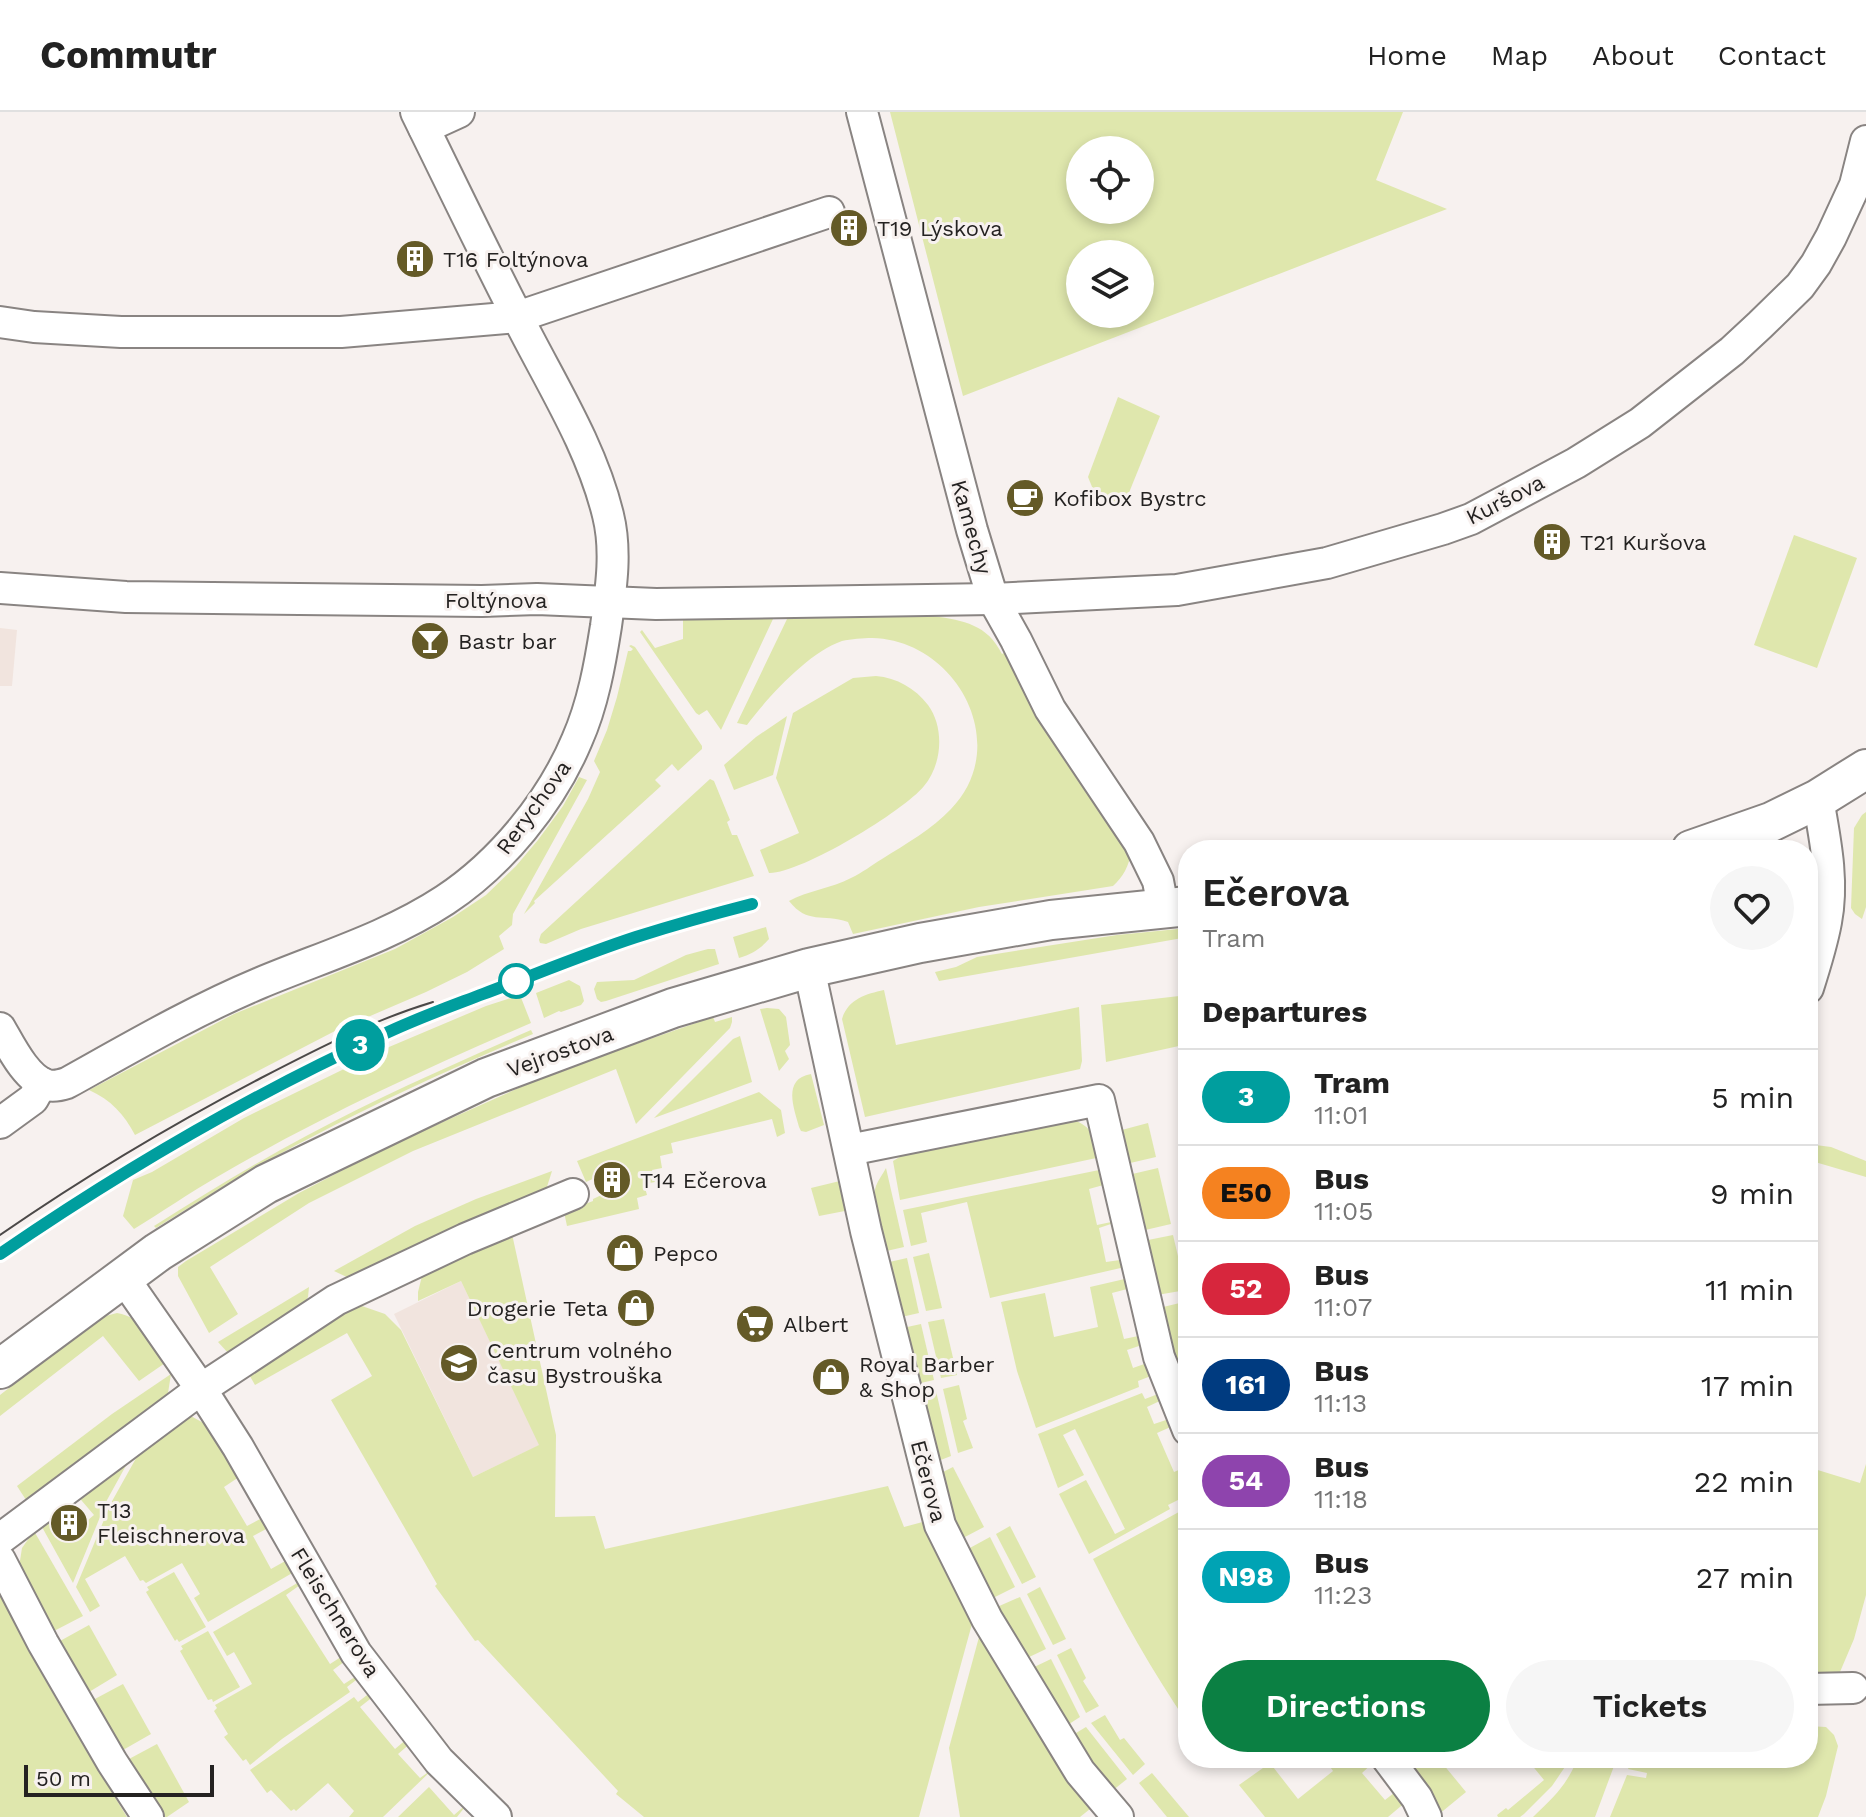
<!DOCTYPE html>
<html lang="en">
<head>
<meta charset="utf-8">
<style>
  body { margin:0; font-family:"Work Sans",sans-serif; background:#f6f6f6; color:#222; height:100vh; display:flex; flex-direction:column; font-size:30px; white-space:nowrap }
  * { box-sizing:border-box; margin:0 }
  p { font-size:26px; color:#767676 }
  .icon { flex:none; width:44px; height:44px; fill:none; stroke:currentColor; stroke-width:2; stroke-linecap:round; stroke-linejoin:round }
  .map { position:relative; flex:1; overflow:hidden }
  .drawer { position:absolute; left:1178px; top:728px; width:640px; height:928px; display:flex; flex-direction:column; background:#fff; border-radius:32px; box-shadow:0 4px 12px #0003 }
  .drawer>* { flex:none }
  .badge { padding:0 16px; border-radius:26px; font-size:28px; line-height:52px }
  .buttons { position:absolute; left:1066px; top:24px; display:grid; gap:16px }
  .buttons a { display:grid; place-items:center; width:88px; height:88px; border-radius:50%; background:#fff; box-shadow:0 4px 12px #0003; font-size:40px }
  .scale { position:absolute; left:24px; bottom:20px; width:190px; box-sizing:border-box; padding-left:8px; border:4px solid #242221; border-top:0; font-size:22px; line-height:28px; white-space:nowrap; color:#242221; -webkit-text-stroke:6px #f7f1ef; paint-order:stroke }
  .map>.badge { position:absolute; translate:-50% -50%; box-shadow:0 0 0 4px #fff }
  h2 { padding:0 24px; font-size:30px; line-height:72px }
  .round { display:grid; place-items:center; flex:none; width:84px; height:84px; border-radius:42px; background:#f6f6f6 }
  .head { display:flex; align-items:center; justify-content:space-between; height:136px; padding:0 24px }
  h1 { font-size:38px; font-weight:600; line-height:60px }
  .action { display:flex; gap:16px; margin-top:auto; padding:16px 24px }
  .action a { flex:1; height:92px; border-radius:48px; background:#0b8043; color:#fff; font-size:32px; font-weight:600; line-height:92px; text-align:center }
  .action a+a { background:#f6f6f6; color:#222 }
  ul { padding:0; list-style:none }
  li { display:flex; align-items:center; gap:24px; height:96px; padding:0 24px; border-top:2px solid #e0e0e0 }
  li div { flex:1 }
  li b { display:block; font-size:30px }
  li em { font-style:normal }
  li .badge { min-width:88px; font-weight:700; text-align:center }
  header { display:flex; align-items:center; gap:48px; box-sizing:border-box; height:112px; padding:0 40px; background:#fff; border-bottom:2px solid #e0e0e0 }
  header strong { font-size:38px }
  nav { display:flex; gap:44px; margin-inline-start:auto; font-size:28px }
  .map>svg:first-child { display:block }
  .built { fill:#f1e4de }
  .green { fill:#dfe7ad; fill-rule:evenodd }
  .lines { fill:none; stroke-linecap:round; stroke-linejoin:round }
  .minor-casing { stroke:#898482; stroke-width:34 }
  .tertiary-casing { stroke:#898482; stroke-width:42 }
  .minor { stroke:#fff; stroke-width:30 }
  .tertiary { stroke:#fff; stroke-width:38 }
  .tram { stroke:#4c4948; stroke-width:2 }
  .line-casing { stroke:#fff; stroke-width:18 }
  .line { stroke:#009e9e; stroke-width:12 }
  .stop-dot { fill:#fff; stroke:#009e9e; stroke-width:4 }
  .labels { text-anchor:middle; stroke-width:6; stroke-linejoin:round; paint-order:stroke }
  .poi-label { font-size:22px; fill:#242221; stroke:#f7f1ef; text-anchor:start }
  .street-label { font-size:22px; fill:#242221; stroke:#f7f1ef }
</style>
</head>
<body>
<header>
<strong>Commutr</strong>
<nav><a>Home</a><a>Map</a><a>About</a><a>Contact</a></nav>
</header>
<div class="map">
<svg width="1866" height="1705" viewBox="0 0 1866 1705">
  <rect width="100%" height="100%" fill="#f7f1ef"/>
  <!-- built -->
  <g class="built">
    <path d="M0 516 17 518 12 574H0Z"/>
    <path d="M461 1169 540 1333 473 1365 394 1202Z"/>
  </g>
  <!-- green -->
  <g class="green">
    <path d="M890 0H1403L1376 68 1447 97 963 284ZM1140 38V98H1080V38ZM1140 142V202H1080V142Z"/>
    <path d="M1118 285 1160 304 1124 393 1095 382 1088 365Z"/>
    <path d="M1794 423 1857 446 1817 556 1754 533Z"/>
    <path d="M934 504C964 509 987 512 1002 542L1008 539 1131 740C1129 754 1123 765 1113 774L979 795 853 822 848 810C822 801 808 813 789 789 807 779 832 776 851 766 862 761 872 753 882 747 906 732 932 717 951 697 1013 633 957 528 872 526 863 526 851 527 842 529 809 540 768 585 747 613L737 611 788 505Z"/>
    <path d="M683 505H772L773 507 721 618 707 598 699 603 696 601 640 520 642 518 655 536 683 527Z"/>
    <path d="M631 533 635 535 702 634V637L678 659 672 652 655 668 661 674 534 789 535 791 524 802 588 687 600 660 594 649 607 618 617 585 628 539H631L633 537 629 534Z"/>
    <path d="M876 564C897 566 915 576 928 593 945 616 942 653 924 674 904 699 800 762 769 761L760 738 799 721 776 666 793 601 853 566Z"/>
    <path d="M787 604 773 663 734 678 724 653 756 625Z"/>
    <path d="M579 665 587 668 513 802 512 813 499 824 504 837 467 860 426 880 333 920 135 1023C124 1002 111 988 89 978L234 902 395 837 453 805 486 783 516 754 538 728 563 694Z"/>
    <path d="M710 667 714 669 730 708 727 710 732 723H737L754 764 581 817 546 832 540 831 539 828 541 822Z"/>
    <path d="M1866 700V795L1862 807 1855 802 1851 796 1854 716 1862 703Z"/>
    <path d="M766 815 769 827C760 837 752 842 739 846L733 825Z"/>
    <path d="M1188 816V825L939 869 935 860 956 855 977 845 1117 823Z"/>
    <path d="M708 837H715L719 852 606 889 601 890 597 887 594 877 597 870 634 868 686 843Z"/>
    <path d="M569 868 580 874 584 889 581 893 561 900 559 899 544 906 536 881Z"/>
    <path d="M884 878 896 933 1079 895 1082 949 1080 957 865 1005 842 907C848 887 866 882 884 878Z"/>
    <path d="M520 883 531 911C424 957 318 1006 217 1065 189 1081 162 1100 134 1117L123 1104 133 1068 152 1060 244 1006 389 935 486 894Z"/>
    <path d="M1188 883V932L1106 950 1101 893Z"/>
    <path d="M767 896 779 897 786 905 790 933 785 939 789 947 779 959 760 897Z"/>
    <path d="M713 905 715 910 732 905V910L730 916 636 1012 616 957 413 1039 309 1091 210 1155 238 1202 209 1221 178 1164V1155L186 1149 299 1081 389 1034 550 962Z"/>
    <path d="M531 918 533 922C457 954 382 988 310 1026 257 1053 206 1085 156 1116L154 1114C205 1082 255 1051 308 1023 381 984 456 951 531 918Z"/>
    <path d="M740 924 752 970 654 1006 733 927Z"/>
    <path d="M811 962 824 1013 806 1020 801 1019 799 1015C794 996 782 967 811 962Z"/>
    <path d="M759 980 781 998 785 1021 777 1025 772 1007 671 1031 673 1041 660 1044 662 1056 652 1058 655 1070 644 1072 647 1083 637 1086 639 1097 567 1114 564 1100 593 1089V1087L625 1072 617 1056 586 1070 577 1049Z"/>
    <path d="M1063 1005C1091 1012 1092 1019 1101 1045L900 1088 893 1049 913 1037Z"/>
    <path d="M1148 1011 1156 1045 1126 1052 1118 1019Z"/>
    <path d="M1808 1032 1831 1035 1866 1049V1065L1815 1050 1808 1067Z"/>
    <path d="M886 1056 904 1135 882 1140C878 1120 869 1094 876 1074 878 1068 883 1062 886 1056Z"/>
    <path d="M1158 1056 1171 1112 1141 1119 1128 1063Z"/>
    <path d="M1104 1057 1107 1072 1089 1077 1097 1113 1116 1109 1117 1117 1113 1118 1111 1112 1099 1116 1106 1150 1120 1148 1119 1142 1123 1140 1125 1155 990 1186 967 1090 921 1101 927 1130 911 1134 903 1098Z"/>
    <path d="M552 1059 546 1078 351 1167 334 1159 415 1114 476 1087Z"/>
    <path d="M844 1068 850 1098 819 1104 811 1076Z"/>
    <path d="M512 1122 556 1323 555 1405 595 1404 605 1437 888 1374 904 1415 930 1408 975 1501 919 1705H644L616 1682 618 1679 478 1528 475 1529 435 1474 437 1472 331 1288 372 1264 347 1221 255 1273 247 1259 299 1225 359 1193 385 1202 401 1218 473 1365 539 1333 461 1169 418 1189V1180L423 1160Z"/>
    <path d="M1173 1123 1186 1178 1157 1183 1143 1129Z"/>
    <path d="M929 1141 942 1196 926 1199 913 1145Z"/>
    <path d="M907 1146 919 1201 897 1206 885 1151Z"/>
    <path d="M1129 1166 1131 1176 1112 1181 1124 1227 1143 1223 1145 1232 1127 1238 1133 1256 1150 1250 1151 1264 1138 1269 1139 1275 1036 1316 1017 1259 1001 1190 1045 1181 1054 1225 1098 1215 1090 1175Z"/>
    <path d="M309 1175 308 1185 304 1192 229 1242 218 1230Z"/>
    <path d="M1188 1189V1258L1179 1261 1159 1196Z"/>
    <path d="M117 1201C143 1205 154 1229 168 1249L139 1269 103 1224 0 1304V1283L94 1210 102 1205Z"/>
    <path d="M944 1207 957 1263 941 1266 928 1210Z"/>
    <path d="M921 1212 934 1268 912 1273 898 1217Z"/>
    <path d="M171 1262 168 1281 164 1289 28 1391 17 1374 112 1302Z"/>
    <path d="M959 1273 967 1307 963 1309 973 1336 958 1341 943 1277Z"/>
    <path d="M936 1279 951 1344 933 1351 915 1283Z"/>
    <path d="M1142 1281 1145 1287 1158 1282 1164 1287 1147 1295 1154 1312 1172 1306 1175 1313 1157 1321 1174 1360 1188 1354V1383L1168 1393 1170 1397 1089 1442 1059 1382 1086 1368 1115 1422 1125 1417 1075 1317 1063 1323 1084 1363 1058 1376 1038 1322Z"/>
    <path d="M189 1303 209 1314 239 1365 224 1375 247 1414 262 1406 268 1416 253 1424 271 1457 287 1448 294 1460 208 1510 194 1486 200 1482 182 1451 146 1471 143 1468 140 1469 125 1444 85 1467 100 1494 90 1500 76 1475 111 1391 144 1332Z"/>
    <path d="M134 1339 107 1388 73 1471 42 1415 43 1410 64 1392 69 1398 56 1410 69 1424 94 1403 76 1382Z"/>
    <path d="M1866 1352V1483L1854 1527 1837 1567 1808 1564V1355L1860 1371Z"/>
    <path d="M953 1355 984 1415 963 1426 937 1363Z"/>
    <path d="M1188 1395V1551L1182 1556 1188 1564V1612C1151 1557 1122 1506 1093 1447Z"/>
    <path d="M1010 1414 1036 1465 1022 1472 996 1422Z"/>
    <path d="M34 1419 83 1504 54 1519 19 1455 22 1436Z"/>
    <path d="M990 1425 1015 1475 993 1486 968 1437Z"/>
    <path d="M174 1460 206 1515 179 1530 177 1527 175 1529 146 1480 149 1478 147 1475Z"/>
    <path d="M299 1470 300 1473 286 1483 330 1552 344 1543 348 1547 333 1558 344 1572 358 1563 360 1565 347 1575 350 1580 282 1627 250 1653 246 1647 243 1649 224 1625 228 1622 214 1599 217 1596 215 1593 252 1572 234 1540 227 1544 213 1520Z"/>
    <path d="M0 1471 32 1528 27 1536 75 1620 84 1619 86 1622 81 1630 127 1705H0Z"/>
    <path d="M1040 1475 1066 1527 1053 1533 1027 1482Z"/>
    <path d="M1020 1485 1046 1537 1025 1547 997 1495Z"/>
    <path d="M89 1513 117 1563 89 1580 60 1529Z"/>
    <path d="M982 1514 1095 1693 1080 1705H960L949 1636Z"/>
    <path d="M208 1519 240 1575 213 1590 212 1587 208 1588 180 1539 183 1537 181 1534Z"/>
    <path d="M1071 1536 1086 1566 1083 1569 1099 1594 1086 1601 1057 1543Z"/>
    <path d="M1051 1547 1080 1605 1066 1614 1030 1557Z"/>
    <path d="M123 1572 151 1622 123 1638 93 1588Z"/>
    <path d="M371 1580 374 1584 360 1595 395 1637 408 1626 412 1630 398 1642 420 1666 434 1656 383 1705H349L354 1699 328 1671 296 1699 294 1697 291 1699 271 1678 267 1681 250 1658 354 1585 358 1590Z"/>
    <path d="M1105 1603 1120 1628 1124 1626 1145 1652 1133 1663 1091 1611Z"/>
    <path d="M1808 1614 1826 1615 1834 1623 1838 1634 1826 1684 1818 1705H1610L1627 1663 1646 1666 1647 1661 1628 1657 1633 1646H1808Z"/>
    <path d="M1086 1615 1127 1667 1112 1679 1071 1624Z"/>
    <path d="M157 1632 189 1690 167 1705H165L129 1647Z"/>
    <path d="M1324 1646H1373L1375 1649 1362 1661 1385 1688 1399 1677 1407 1689 1388 1705H1265L1239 1673 1270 1651 1298 1687 1333 1659Z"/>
    <path d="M1418 1646H1438L1466 1680 1438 1703 1409 1653Z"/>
    <path d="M1526 1646H1571L1552 1674 1524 1702 1520 1705H1498L1497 1703 1506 1696 1508 1698 1544 1668Z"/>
    <path d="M1578 1646H1617L1595 1705H1533C1555 1684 1566 1674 1578 1646Z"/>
    <path d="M1152 1661 1189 1705H1167L1139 1671Z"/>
    <path d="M429 1675 454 1703 468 1691 457 1705H398Z"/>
  </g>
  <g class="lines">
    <!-- minor casing -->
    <g class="minor-casing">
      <g id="minor">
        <path d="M862 0 972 418 993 487 1016 528 1050 597 1139 730 1158 769 1163 795"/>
        <path d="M424 16 459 0"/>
        <path d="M0 210 34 215 121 220H341L517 205 829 100"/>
        <path d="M0 476 126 485 482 489 537 487 656 492 993 487 1177 478 1327 451 1443 417 1471 407 1576 351 1640 311 1732 239 1760 213 1800 174 1816 152 1831 125 1855 73 1866 29"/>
        <path d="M809 856 866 1119 940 1413 987 1507 1080 1660 1118 1705"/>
        <path d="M1808 876C1815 854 1822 832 1826 810 1834 769 1825 727 1818 687"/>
        <path d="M0 916C10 933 26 967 47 973 54 975 61 973 67 971 130 936 193 899 260 871 322 845 387 826 445 788 501 751 551 690 577 628 593 592 600 552 606 514 611 477 617 439 608 403 591 333 550 270 518 206 483 138 450 69 416 0"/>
        <path d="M0 1011 33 987 42 971"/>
        <path d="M849 1038 1099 988 1159 1245 1188 1318"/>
        <path d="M123 1165 201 1277 238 1335 356 1541 439 1649 496 1705"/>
        <path d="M0 1427 201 1277 336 1188 465 1127 573 1082"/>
        <path d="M0 1448 43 1531 112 1650 148 1705"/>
        <path d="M1808 1577 1853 1576"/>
        <path d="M1387 1646 1417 1686 1426 1705"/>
      </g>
    </g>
    <!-- tertiary casing -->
    <g class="tertiary-casing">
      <g id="tertiary">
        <path d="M1691 738 1771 710 1818 687 1866 657"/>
        <path d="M0 1257 158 1140 266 1072 486 966 673 896 809 856 920 831 1051 808 1188 794"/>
      </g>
    </g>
    <!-- minor -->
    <use href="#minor" class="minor"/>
    <!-- tertiary -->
    <use href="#tertiary" class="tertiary"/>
    <!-- tram -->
    <g class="tram">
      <path d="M0 1123C84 1065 171 1013 261 966 317 937 373 908 433 890"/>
      <path d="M0 1142C86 1082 176 1029 269 980 324 951 380 921 438 898 541 857 645 821 752 792"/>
    </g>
  </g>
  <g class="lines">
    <!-- line casing -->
    <g class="line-casing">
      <path id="line" d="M0 1142C121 1059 249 984 382 923 415 907 449 895 483 882 534 863 584 842 636 825 674 813 713 802 752 792"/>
    </g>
    <!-- line -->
    <use href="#line" class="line"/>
  </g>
  <!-- icons -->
  <defs>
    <g id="building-disc" transform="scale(2)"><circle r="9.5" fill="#645a27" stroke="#f7f1ef"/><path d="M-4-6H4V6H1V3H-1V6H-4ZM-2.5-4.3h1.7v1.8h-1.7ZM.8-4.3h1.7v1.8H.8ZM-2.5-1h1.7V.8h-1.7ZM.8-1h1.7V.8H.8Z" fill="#fff"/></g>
    <g id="cafe-disc" transform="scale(2)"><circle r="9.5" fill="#645a27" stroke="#f7f1ef"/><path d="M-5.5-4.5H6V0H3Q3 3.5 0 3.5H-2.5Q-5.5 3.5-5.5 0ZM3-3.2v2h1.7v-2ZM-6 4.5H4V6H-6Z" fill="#fff"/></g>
    <g id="bar-disc" transform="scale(2)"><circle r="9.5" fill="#645a27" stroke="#f7f1ef"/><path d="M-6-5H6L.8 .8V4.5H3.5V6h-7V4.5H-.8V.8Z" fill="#fff"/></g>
    <g id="shop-disc" transform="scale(2)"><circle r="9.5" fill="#645a27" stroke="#f7f1ef"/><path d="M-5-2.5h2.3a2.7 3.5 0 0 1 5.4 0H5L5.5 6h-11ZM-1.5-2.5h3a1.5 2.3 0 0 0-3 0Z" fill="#fff"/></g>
    <g id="supermarket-disc" transform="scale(2)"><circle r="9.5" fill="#645a27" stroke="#f7f1ef"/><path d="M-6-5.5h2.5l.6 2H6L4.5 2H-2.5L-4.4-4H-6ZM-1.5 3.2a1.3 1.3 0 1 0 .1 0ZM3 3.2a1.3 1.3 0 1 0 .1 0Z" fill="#fff"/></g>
    <g id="school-disc" transform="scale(2)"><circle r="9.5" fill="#645a27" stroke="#f7f1ef"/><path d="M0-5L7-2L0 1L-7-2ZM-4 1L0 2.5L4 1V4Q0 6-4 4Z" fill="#fff"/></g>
  </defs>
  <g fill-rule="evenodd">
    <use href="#building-disc" x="849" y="116"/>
    <use href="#building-disc" x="415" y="147"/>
    <use href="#cafe-disc" x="1025" y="386"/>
    <use href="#building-disc" x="1552" y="430"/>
    <use href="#bar-disc" x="430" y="529"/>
    <use href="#building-disc" x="612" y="1068"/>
    <use href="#shop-disc" x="625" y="1141"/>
    <use href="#shop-disc" x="636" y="1196"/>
    <use href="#supermarket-disc" x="755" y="1212"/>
    <use href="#school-disc" x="459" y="1251"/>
    <use href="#shop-disc" x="831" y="1265"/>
    <use href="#building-disc" x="69" y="1411"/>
  </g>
  <!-- markers -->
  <circle class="stop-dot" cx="516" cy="869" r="16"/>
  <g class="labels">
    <!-- poi labels -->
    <g class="poi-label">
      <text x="877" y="124">T19 Lýskova</text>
      <text x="443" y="155">T16 Foltýnova</text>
      <text x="1053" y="394">Kofibox Bystrc</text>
      <text x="1580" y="438">T21 Kuršova</text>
      <text x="458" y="537">Bastr bar</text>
      <text x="640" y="1076">T14 Ečerova</text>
      <text x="653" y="1149">Pepco</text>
      <text x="608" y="1204" text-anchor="end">Drogerie Teta</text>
      <text x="783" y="1220">Albert</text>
      <text x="487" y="1246">Centrum volného<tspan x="487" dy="25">času Bystrouška</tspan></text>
      <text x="859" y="1260">Royal Barber<tspan x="859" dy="25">&amp; Shop</tspan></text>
      <text x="97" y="1406">T13<tspan x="97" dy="25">Fleischnerova</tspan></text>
    </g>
    <!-- street labels -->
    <g class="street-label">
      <text transform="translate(1505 387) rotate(-27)" y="8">Kuršova</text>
      <text transform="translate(972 415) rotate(74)" y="8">Kamechy</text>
      <text x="496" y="496">Foltýnova</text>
      <text transform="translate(533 695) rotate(-54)" y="8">Rerychova</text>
      <text transform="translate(560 939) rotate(-20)" y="8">Vejrostova</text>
      <text transform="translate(929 1369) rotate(75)" y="8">Ečerova</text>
      <text transform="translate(336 1500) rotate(58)" y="8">Fleischnerova</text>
    </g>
  </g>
</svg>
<div class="buttons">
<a><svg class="icon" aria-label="locate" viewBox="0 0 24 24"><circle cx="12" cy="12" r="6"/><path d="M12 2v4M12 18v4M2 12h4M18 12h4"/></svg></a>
<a><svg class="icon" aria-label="layers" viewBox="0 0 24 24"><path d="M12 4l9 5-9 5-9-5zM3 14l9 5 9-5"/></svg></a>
</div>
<div class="scale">50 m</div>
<b class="badge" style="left:360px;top:933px;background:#009e9e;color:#fff">3</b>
<section class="drawer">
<div class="head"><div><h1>Ečerova</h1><p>Tram</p></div><a class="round"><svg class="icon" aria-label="heart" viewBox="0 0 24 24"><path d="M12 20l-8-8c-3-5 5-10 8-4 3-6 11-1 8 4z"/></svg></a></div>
<h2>Departures</h2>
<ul>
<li><span class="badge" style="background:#009e9e;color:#fff">3</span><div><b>Tram</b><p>11:01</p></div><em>5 min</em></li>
<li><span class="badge" style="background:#f58220;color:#111">E50</span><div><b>Bus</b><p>11:05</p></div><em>9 min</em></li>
<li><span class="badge" style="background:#d7263d;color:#fff">52</span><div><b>Bus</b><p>11:07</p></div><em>11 min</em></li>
<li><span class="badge" style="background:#003b80;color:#fff">161</span><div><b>Bus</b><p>11:13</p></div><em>17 min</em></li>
<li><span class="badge" style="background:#8e44ad;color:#fff">54</span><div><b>Bus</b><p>11:18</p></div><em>22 min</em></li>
<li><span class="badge" style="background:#00a3b4;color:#fff">N98</span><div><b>Bus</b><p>11:23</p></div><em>27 min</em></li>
</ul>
<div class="action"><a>Directions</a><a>Tickets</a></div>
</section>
</div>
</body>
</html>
